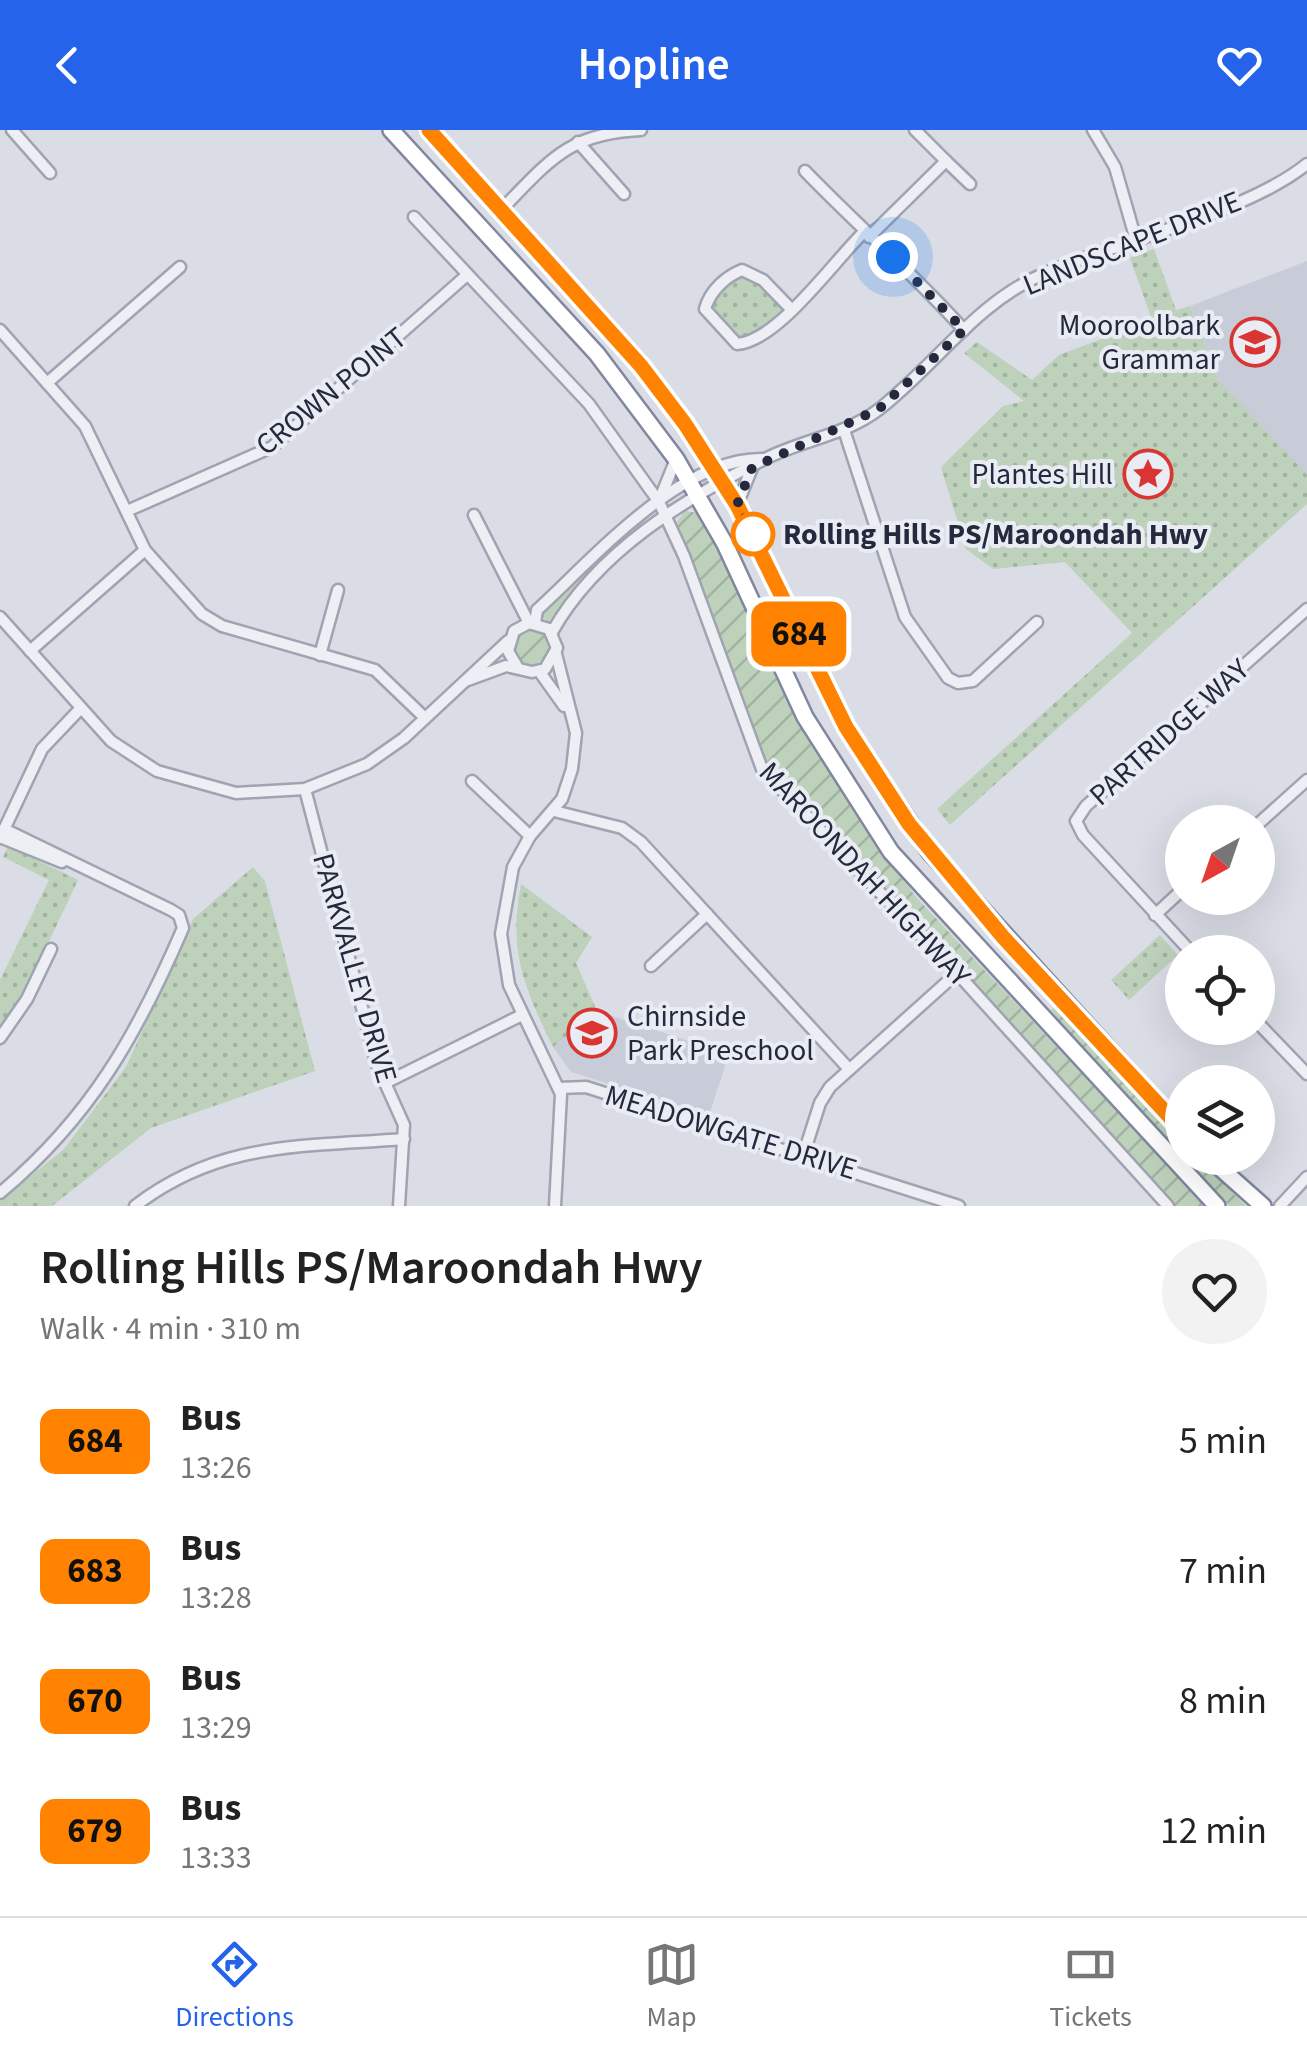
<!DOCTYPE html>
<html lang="en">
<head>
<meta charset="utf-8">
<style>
  body { margin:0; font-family:"Source Sans 3",sans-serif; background:#f2f2f2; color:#222; height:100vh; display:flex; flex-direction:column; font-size:38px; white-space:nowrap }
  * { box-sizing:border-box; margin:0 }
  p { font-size:32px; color:#767676 }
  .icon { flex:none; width:55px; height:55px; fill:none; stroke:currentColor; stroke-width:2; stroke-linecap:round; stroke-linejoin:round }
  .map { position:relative; height:1076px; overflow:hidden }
  .sheet { display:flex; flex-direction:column; background:#fff; flex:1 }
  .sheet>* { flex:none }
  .badge { padding:0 20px; border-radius:15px; font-size:35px; line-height:65px }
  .needle { width:65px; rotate:220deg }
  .fabs { position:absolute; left:1165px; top:675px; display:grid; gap:20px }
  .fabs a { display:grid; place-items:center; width:110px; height:110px; border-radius:50%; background:#fff; box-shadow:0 10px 40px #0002; font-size:50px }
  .you { position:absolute; width:50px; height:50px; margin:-25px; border:8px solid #fff; border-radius:50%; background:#1a73e8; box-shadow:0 0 0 15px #1a73e833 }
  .map>.badge { position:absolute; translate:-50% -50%; box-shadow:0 0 0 5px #fff }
  .round { display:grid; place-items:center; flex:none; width:105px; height:105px; border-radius:52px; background:#f2f2f2 }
  .head { display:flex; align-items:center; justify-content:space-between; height:170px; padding:0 40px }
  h1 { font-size:48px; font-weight:600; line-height:75px }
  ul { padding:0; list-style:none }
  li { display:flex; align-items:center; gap:30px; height:130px; padding:0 40px }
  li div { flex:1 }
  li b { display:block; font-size:38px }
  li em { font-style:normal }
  li .badge { min-width:110px; font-weight:700; text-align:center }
  header { display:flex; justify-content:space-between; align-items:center; height:130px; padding:0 40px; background:#2563eb; color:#fff; font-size:45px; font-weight:600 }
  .dock { display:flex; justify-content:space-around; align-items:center; height:140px; border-top:2px solid #e0e0e0; background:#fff; font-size:28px; color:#767676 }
  .dock a { display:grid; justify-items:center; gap:5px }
  .dock .on { color:#2563eb }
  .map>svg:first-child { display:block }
  .built { fill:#c8ccd9 }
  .park { fill:url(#park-dots) }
  .garden { fill:url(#garden-furrows) }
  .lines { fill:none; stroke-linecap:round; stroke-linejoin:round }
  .minor-casing { stroke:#a0a3b0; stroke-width:15 }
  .highway-casing { stroke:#81879e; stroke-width:20 }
  .minor { stroke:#edeff5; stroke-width:10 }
  .highway { stroke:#fff; stroke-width:15 }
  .line-casing { stroke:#fff; stroke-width:22 }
  .line { stroke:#ff8200; stroke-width:15 }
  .walk { stroke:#24293d; stroke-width:10; stroke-dasharray:0 18 }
  .stop-dot { fill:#fff; stroke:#ff8200; stroke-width:5 }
  .labels { text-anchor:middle; stroke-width:8; stroke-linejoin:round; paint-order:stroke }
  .street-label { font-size:30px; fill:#24293d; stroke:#eaecf4 }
  .poi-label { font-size:30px; fill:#24293d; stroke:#eaecf4; text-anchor:end }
  .stop-label { font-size:30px; font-weight:bold; fill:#24293d; stroke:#eaecf4; text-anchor:start }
</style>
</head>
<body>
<header><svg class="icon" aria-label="back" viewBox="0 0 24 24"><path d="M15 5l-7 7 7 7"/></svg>Hopline<svg class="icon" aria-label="heart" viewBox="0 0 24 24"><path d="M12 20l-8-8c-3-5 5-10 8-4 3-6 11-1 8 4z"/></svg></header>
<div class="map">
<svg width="1307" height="1076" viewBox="0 0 1307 1076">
  <defs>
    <pattern id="park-dots" width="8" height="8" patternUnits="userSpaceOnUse" patternTransform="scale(2.5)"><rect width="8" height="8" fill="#bdd1bb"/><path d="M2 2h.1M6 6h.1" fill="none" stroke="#a2b3a2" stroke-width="1.8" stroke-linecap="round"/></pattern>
    <pattern id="garden-furrows" width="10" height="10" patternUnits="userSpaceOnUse" patternTransform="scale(2.5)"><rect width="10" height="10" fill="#bdd1bb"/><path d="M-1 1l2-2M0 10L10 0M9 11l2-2" fill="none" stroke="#a2b3a2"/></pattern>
  </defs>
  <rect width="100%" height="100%" fill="#dadde6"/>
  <!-- built -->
  <g class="built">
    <path d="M1307 131V345L1306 346 1218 249 1190 176Z"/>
    <path d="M597 881 729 924 709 985 571 942 553 917Z"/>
  </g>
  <!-- park -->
  <g class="park">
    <path d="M1154 119 1176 180 1190 176 1218 249 1307 345V374L950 695 937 679 1132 503 1065 432 993 439 966 419 941 337 1003 276 1024 271 964 223 977 212 1032 250 1059 225 1152 190 1130 128Z"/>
    <path d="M745 145 781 172 783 179 756 205 738 210 710 178 715 166Z"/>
    <path d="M8 716 78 750 26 860 0 900V850L49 750 3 727Z"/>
    <path d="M253 737 265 751 315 941 151 998 52 1076H0V1071L64 1019 126 937 193 789Z"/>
    <path d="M521 754 592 807 576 833 597 881 553 917C524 857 508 822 521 754Z"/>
    <path d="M1160 805 1178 825 1129 870 1111 850Z"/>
  </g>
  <!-- garden -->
  <g class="garden">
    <path d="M685 381 698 383 705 396 815 620 915 766 1206 1076H1174L985 867 771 643 759 626 680 402 677 392Z"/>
    <path d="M655 386 580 452 548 493 540 483 637 395Z"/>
    <circle cx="531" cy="516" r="18"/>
    <path d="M1054 877C1103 913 1144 965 1182 1011V1028H1198L1246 1076H1230L1206 1055 1058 889 1051 880Z"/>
  </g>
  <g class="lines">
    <!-- minor casing -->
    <g class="minor-casing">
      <g id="minor">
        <path d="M12 0 50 43"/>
        <path d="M1093 0 1115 37 1136 110"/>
        <path d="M578 12 624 64"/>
        <path d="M946 31 970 54"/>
        <path d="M805 41C857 95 914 144 964 200"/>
        <path d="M502 79C550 30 569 3 641 0"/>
        <path d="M414 87 589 274 659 372 684 426 762 639 957 843 1168 1076"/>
        <path d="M869 107 946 31 915 0"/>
        <path d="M791 179 763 150 742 140C725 147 710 161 705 179L737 214C778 211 833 132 864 102"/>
        <path d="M0 200 85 296 145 420 202 484 222 496 375 540 425 588"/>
        <path d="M47 253 180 137"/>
        <path d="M844 300 905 487 948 548 958 553 973 551 1037 492"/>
        <path d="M659 371 676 329"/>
        <path d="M737 375 752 338"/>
        <path d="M127 381 272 317 467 145"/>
        <path d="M474 385 529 493"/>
        <path d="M0 487 111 611 157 641 236 663 305 659 367 634 404 608 508 511"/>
        <path d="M535 493 537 480C594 428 681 327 763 329"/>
        <path d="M552 502C598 421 685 368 767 328 803 310 845 305 878 280 933 238 976 173 1041 145 1117 111 1245 84 1307 34"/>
        <path d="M30 521 145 420"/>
        <path d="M320 525 338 460"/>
        <path d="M539 541 564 576"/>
        <path d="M468 550 506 536 532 542 545 539 557 518 549 499 529 493 514 501 508 521 518 538"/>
        <path d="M472 651 530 706"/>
        <path d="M305 659 377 935 404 995 399 1076"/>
        <path d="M554 681 622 698 641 712 848 938"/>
        <path d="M1258 694 1307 650"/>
        <path d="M0 707 62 732"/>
        <path d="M0 708 42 619 80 579"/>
        <path d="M1155 785 1182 760"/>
        <path d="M1191 822 1083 705 1076 691 1086 676 1307 479"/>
        <path d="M651 836 707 784"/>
        <path d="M1258 893 1307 944"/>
        <path d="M0 908 27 869 51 819"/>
        <path d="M385 953 522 885"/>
        <path d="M559 958 586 957 959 1076"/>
        <path d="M804 1023 820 973 830 957 957 843"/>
        <path d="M0 1063C90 988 137 905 183 798L179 785 171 780 4 699"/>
        <path d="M135 1076C220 1011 302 1017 404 1009"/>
        <path d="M555 1076 561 964 509 855 501 804 513 737 530 706 562 669 572 639 576 603 556 524"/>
        <path d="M1280 1076 1307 1047"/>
      </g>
    </g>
    <!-- highway casing -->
    <g class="highway-casing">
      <g id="highway">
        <path d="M391 0 597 224 676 329 725 414 805 587 891 722 1217 1076"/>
        <path d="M428 0 641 235 685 294 737 375 845 597 929 721 1182 1000"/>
        <path d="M1209 1028 1263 1076"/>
      </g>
    </g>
    <!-- minor -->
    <use href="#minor" class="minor"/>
    <!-- highway -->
    <use href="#highway" class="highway"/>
  </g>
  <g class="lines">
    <!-- line casing -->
    <g class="line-casing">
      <path id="line" d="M429 0 641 236 685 294 737 375 846 597 909 694 1003 807 1182 1000"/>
    </g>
    <!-- line -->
    <use href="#line" class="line"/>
    <!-- walk -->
    <path class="walk" d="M753 404 737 375 752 338 879 279 964 200 893 127"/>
  </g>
  <!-- icons -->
  <defs>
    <g id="school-ring" transform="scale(2.5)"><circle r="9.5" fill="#eaecf4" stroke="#d83533" stroke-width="1.5"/><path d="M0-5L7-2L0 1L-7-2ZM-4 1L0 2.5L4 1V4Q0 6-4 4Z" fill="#d83533"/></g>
    <g id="sight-ring" transform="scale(2.5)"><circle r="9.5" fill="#eaecf4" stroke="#d83533" stroke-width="1.5"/><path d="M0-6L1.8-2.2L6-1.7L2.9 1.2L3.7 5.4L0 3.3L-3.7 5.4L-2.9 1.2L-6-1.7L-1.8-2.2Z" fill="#d83533"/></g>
  </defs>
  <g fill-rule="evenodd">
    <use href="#school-ring" x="1255" y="212"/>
    <use href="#sight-ring" x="1148" y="344"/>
    <use href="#school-ring" x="592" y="903"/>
  </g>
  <!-- markers -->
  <circle class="stop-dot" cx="753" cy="404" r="20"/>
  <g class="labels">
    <!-- street labels -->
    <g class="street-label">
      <text transform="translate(1132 113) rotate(-22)" y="10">LANDSCAPE DRIVE</text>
      <text transform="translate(331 261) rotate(-39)" y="10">CROWN POINT</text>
      <text transform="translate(1169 602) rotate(-42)" y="10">PARTRIDGE WAY</text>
      <text transform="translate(865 744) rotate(47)" y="10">MAROONDAH HIGHWAY</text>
      <text transform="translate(355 838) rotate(74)" y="10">PARKVALLEY DRIVE</text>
      <text transform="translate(731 1002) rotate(17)" y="10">MEADOWGATE DRIVE</text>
    </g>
    <!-- poi labels -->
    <g class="poi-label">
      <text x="1220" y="205">Mooroolbark<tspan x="1220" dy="34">Grammar</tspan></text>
      <text x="1113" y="354">Plantes Hill</text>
      <text x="627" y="896" text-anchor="start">Chirnside<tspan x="627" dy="34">Park Preschool</tspan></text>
    </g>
    <!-- stop labels -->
    <g class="stop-label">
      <text x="783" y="414">Rolling Hills PS/Maroondah Hwy</text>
    </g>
  </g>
</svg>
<div class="fabs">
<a><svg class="needle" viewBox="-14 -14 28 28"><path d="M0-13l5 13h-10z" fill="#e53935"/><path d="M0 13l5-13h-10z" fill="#767676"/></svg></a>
<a><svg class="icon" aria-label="locate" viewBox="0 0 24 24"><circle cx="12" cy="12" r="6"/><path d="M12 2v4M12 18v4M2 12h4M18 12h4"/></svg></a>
<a><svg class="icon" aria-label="layers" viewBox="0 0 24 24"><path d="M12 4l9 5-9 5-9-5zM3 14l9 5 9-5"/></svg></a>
</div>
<div class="you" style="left:893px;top:127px"></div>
<b class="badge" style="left:799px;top:504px;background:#ff8200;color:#111">684</b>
</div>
<section class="sheet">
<div class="head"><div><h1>Rolling Hills PS/Maroondah Hwy</h1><p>Walk · 4 min · 310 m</p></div><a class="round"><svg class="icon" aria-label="heart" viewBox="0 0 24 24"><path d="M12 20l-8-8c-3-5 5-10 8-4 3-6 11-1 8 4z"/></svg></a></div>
<ul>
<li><span class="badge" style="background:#ff8200;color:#111">684</span><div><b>Bus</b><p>13:26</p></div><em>5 min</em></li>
<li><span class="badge" style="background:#ff8200;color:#111">683</span><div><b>Bus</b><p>13:28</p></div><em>7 min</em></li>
<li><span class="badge" style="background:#ff8200;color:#111">670</span><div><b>Bus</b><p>13:29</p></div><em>8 min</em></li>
<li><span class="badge" style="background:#ff8200;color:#111">679</span><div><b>Bus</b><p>13:33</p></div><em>12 min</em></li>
</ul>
</section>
<nav class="dock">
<a class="on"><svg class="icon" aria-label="directions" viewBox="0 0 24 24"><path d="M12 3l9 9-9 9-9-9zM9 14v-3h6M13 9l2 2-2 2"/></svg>Directions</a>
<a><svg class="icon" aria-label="map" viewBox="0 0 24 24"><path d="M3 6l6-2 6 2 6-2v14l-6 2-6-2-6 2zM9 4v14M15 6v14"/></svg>Map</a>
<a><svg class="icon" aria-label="tickets" viewBox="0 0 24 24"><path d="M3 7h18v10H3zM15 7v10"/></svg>Tickets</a>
</nav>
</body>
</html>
